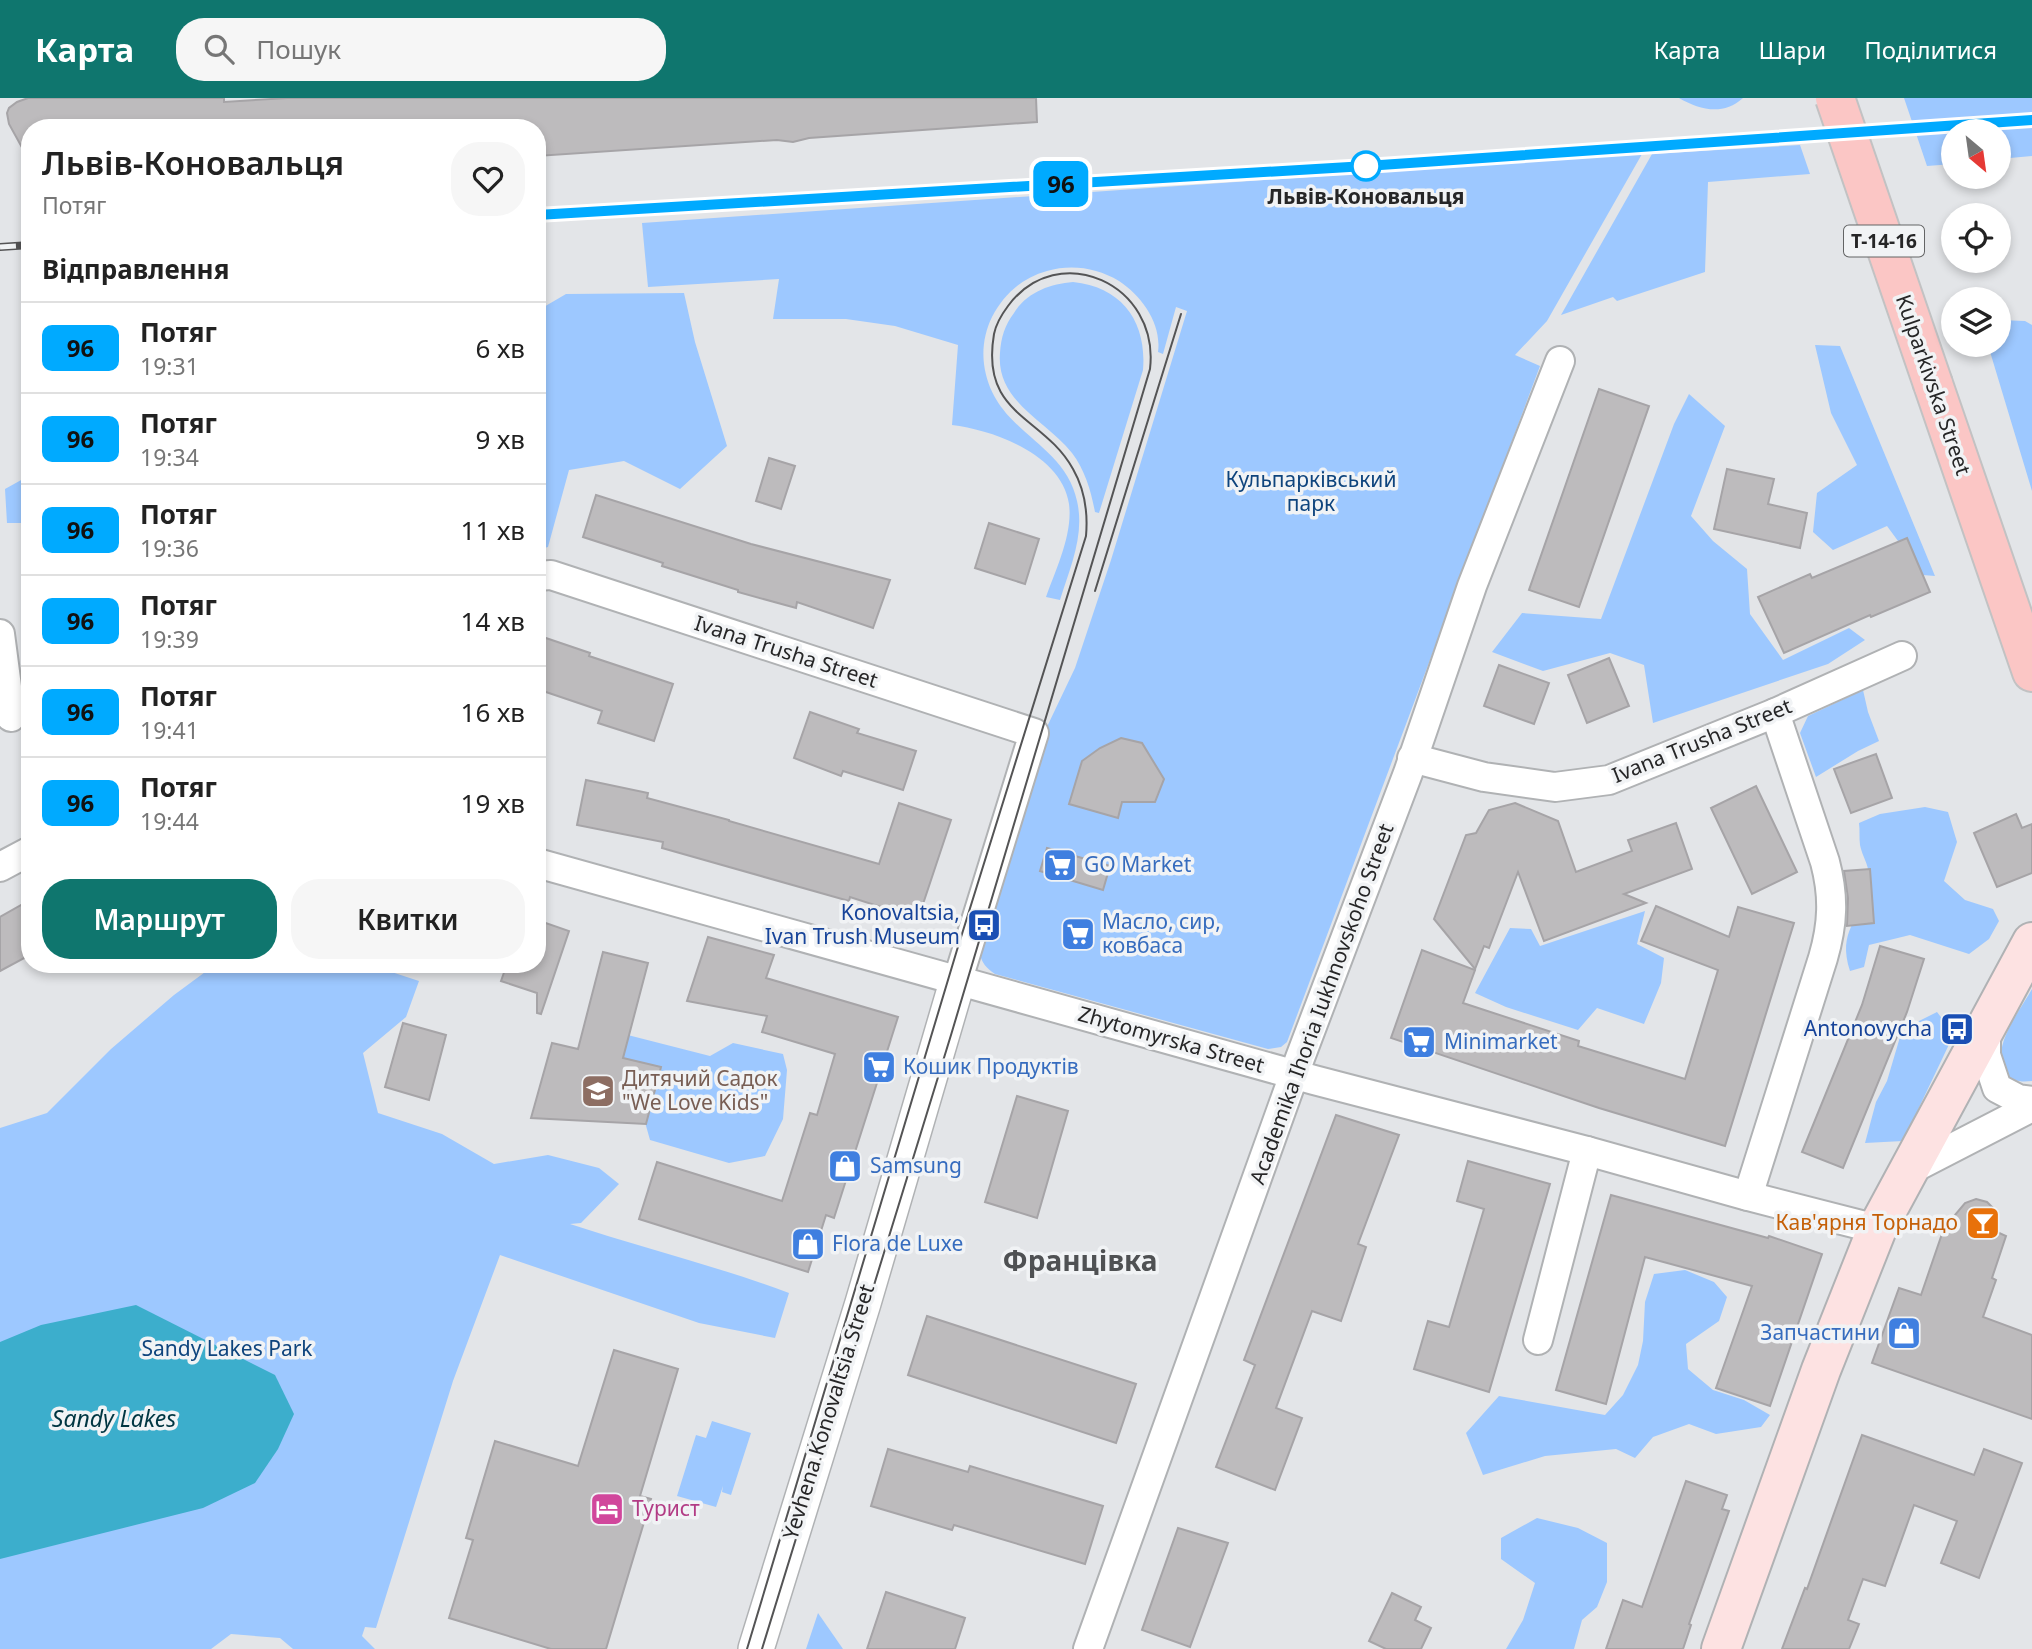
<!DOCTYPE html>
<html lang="uk">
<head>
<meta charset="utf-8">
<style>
  body { margin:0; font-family:"Noto Sans",sans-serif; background:#f6f6f6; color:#222; height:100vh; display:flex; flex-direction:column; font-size:26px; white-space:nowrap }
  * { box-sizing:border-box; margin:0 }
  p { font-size:23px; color:#767676 }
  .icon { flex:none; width:38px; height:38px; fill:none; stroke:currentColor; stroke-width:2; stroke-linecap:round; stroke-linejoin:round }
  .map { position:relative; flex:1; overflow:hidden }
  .details { position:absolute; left:21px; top:21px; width:525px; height:854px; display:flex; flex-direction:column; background:#fff; border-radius:28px; box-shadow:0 4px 10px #0003 }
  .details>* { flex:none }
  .badge { padding:0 14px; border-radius:10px; font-size:24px; line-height:46px }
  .needle { width:46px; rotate:151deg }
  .buttons { position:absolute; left:1941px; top:21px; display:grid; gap:14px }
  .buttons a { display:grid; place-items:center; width:70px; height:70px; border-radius:50%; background:#fff; box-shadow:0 4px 10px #0003; font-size:35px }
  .map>.badge { position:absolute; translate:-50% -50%; box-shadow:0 0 0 4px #fff }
  h2 { padding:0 21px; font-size:26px; line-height:63px }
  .round { display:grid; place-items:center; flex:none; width:74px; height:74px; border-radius:28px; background:#f6f6f6 }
  .summary { display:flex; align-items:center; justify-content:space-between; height:119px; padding:0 21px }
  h1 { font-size:33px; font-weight:600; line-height:52px }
  .action { display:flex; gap:14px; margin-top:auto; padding:14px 21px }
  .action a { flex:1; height:80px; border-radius:28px; background:#0f766e; color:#fff; font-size:28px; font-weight:600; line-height:80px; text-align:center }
  .action a+a { background:#f6f6f6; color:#222 }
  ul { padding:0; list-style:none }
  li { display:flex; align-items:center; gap:21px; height:91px; padding:0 21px; border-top:2px solid #e0e0e0 }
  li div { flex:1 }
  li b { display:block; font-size:26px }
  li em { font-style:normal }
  li .badge { min-width:77px; font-weight:700; text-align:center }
  header { display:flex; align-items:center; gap:42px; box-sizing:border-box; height:98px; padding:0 35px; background:#0f766e; color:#fff }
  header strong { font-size:33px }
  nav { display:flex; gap:38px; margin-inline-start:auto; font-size:24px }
  .search { width:490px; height:63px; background:#f6f6f6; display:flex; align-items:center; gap:18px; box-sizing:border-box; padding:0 24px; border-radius:28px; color:#767676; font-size:26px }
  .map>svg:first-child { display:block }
  .green { fill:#9dc8ff }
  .water { fill:#3caecc }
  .building { fill:#bdbbbd; stroke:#a6a4a7; stroke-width:2 }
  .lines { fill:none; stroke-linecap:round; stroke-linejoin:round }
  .minor-casing { stroke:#b0b2b4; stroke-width:32 }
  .tertiary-casing { stroke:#b0b2b4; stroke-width:38 }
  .secondary-casing { stroke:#b0b2b4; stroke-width:42 }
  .primary-casing { stroke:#c2c2c3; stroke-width:42 }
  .minor { stroke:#fff; stroke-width:28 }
  .tertiary { stroke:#fff; stroke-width:35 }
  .secondary { stroke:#fde2e2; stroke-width:38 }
  .primary { stroke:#fbc6c5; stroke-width:38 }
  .tram { stroke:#545455; stroke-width:2 }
  .rail-casing { stroke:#545455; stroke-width:8 }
  .rail { stroke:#f1f3f5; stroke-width:5; stroke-dasharray:16; stroke-linecap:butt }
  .primary-bridge-casing { stroke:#c2c2c3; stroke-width:42; stroke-linecap:butt }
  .primary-bridge { stroke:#fbc6c5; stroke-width:38 }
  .line-casing { stroke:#fff; stroke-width:16 }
  .line { stroke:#0af; stroke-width:10 }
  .stop-dot { fill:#fff; stroke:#0af; stroke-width:3.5 }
  .labels { text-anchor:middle; stroke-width:7; stroke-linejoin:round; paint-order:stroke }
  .shield { fill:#f1f3f5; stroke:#636465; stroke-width:2 }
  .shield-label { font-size:19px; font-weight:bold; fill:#262627 }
  .stop-label { font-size:21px; font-weight:bold; fill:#262627; stroke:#f1f3f5 }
  .street-label { font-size:21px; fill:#262627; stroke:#f1f3f5 }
  .park-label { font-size:21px; fill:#0e447d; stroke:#f1f3f5 }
  .shop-label { font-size:21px; fill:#366cbe; stroke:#f1f3f5; text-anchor:start }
  .transit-label { font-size:21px; fill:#164399; stroke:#f1f3f5; text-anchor:end }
  .education-label { font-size:21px; fill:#785e54; stroke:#f1f3f5; text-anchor:start }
  .food-label { font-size:21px; fill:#c56008; stroke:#f1f3f5; text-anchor:end }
  .hotel-label { font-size:21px; fill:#b23c85; stroke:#f1f3f5; text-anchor:start }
  .water-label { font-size:23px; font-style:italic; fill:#003642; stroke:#f1f3f5 }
  .district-label { font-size:28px; font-weight:bold; fill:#4f5153; stroke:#f1f3f5 }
</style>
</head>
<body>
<header>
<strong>Карта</strong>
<div class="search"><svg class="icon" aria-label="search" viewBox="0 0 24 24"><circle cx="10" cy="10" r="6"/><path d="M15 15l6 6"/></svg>Пошук</div>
<nav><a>Карта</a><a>Шари</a><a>Поділитися</a></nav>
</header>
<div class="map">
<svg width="2032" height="1551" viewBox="0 0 2032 1551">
  <rect width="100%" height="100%" fill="#e3e5e8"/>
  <!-- green -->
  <g class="green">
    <path d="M1679 0H1743C1723 18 1700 12 1679 0Z"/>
    <path d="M1904 0H2032V58L1999 61 1998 33H1953V66L1927 68Z"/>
    <path d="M1800 47 1810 76 1708 84 1705 174 1617 203 1613 199 1561 217 1652 56Z"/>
    <path d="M1642 56 1547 223 1515 257 1540 268 1287 944 1281 949 1268 951 995 876C986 870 982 865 979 854L1045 633 1075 570 1111 462 1187 213 1176 209 1163 256 1158 254C1162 226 1142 198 1119 183 1097 170 1072 166 1047 173 1022 180 1004 196 992 219 985 233 982 250 984 266 993 335 1064 342 1077 403 1085 437 1070 470 1060 502L1046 499C1056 471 1073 436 1069 406 1062 357 994 332 952 327L958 247 895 228 846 221H773L779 181 648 189 642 125Z"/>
    <path d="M1073 184C1123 189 1147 225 1143 272L1099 415 1095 414C1091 393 1085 372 1072 355 1046 322 996 304 1000 255 1001 239 1005 227 1014 215 1027 194 1050 186 1073 184Z"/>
    <path d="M684 195 695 244 727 348 680 391 624 363 569 372 548 449 537 452V213L566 196Z"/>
    <path d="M1999 222 2025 223 2032 227V393L1988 247H1998Z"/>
    <path d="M1815 247 1840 248 1935 478 1923 477 1887 428 1833 452 1813 434 1817 395 1857 367 1831 315Z"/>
    <path d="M1689 296 1725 328 1691 418 1713 443 1747 471 1750 516 1783 562 1849 530 1865 542 1828 566 1653 625 1644 567 1610 555 1543 573 1492 554 1522 515 1601 521 1674 326Z"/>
    <path d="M30 327V425H7L5 391 23 381Z"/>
    <path d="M1863 592 1868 614 1879 643 1858 653 1816 679 1800 635 1808 618Z"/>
    <path d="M1925 709 1948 714 1957 744 1944 783 1965 802 1993 811 1999 823 1989 841 1969 856 1910 837 1869 847 1864 869 1850 873C1837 832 1860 824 1867 790 1872 767 1864 765 1860 747 1859 740 1860 732 1859 725L1880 716Z"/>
    <path d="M1645 813 1637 846 1664 860 1661 885 1644 926 1597 910 1578 932 1506 909 1475 895 1510 830 1531 831 1540 848Z"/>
    <path d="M216 866H367L419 883 406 919 363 955 378 1015 442 1036 494 1066 548 1057 599 1070 619 1086 581 1125 570 1126C643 1150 717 1168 789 1195L775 1240 699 1225 500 1157 453 1283 376 1530 365 1529 362 1538 375 1551H293L280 1540 231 1536 211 1551H0V1030L47 1015 111 951 174 897Z"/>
    <path d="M2032 891V983C2022 984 2013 984 2007 976 1988 951 2020 913 2032 891Z"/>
    <path d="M1937 914 1954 936 1903 1043 1865 1045 1876 1004 1887 983 1900 939 1917 924Z"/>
    <path d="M616 934 710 958 733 945 783 956 787 972 783 1021 765 1058 729 1065 650 1042 643 1017 617 965Z"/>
    <path d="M1685 1172 1714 1184 1727 1199 1719 1223 1686 1246 1688 1271 1713 1292 1744 1302 1770 1317 1761 1329 1716 1336 1689 1326 1653 1339 1635 1360 1616 1351 1545 1358 1483 1377 1466 1335 1499 1298 1605 1317 1623 1297 1638 1267 1643 1243 1645 1204 1654 1176Z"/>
    <path d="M712 1323 751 1335 731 1397 722 1394 723 1388 716 1409 677 1398 696 1337 706 1340Z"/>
    <path d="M1537 1420 1578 1430 1607 1445V1484L1597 1509 1582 1522 1574 1551H1506L1523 1522 1535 1485 1501 1461V1440Z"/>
    <path d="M818 1515 843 1551H806Z"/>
  </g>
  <!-- water -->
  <path class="water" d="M136 1207 275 1277 294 1316 278 1351 255 1385 203 1410 0 1461V1244L41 1227Z"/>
  <!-- building -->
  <g class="building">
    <path d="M28 0H224V4L287 0H1036L1037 24 809 40 793 44 777 42 537 58V30H30V64L9 26 7 15 9 10 17 4Z"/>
    <path d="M1599 291 1649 308 1579 509 1529 492Z"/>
    <path d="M769 360 795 368 781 411 756 403Z"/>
    <path d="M1727 371 1774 381 1768 406 1807 415 1800 450 1714 431Z"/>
    <path d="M596 397 751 446 890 482 873 530 797 504 796 510 738 494V492L662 468 663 465 583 439Z"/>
    <path d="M989 425 1039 441 1025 486 975 470Z"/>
    <path d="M1907 440 1930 494 1871 519 1870 517 1784 555 1758 499 1810 476 1812 480Z"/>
    <path d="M537 537 590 555 589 558 673 586 654 643 598 625 602 613 537 591Z"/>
    <path d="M1609 560 1629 608 1587 625 1568 577Z"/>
    <path d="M1499 567 1549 585 1534 626 1484 608Z"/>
    <path d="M810 614 859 631 857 635 916 653 903 692 843 673 841 678 794 660Z"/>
    <path d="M1121 640 1142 645 1164 681 1155 704H1122L1118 720 1069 706 1082 663 1100 650Z"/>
    <path d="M1876 656 1892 700 1851 715 1834 671Z"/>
    <path d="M586 682 648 695 647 700 729 722V723L879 766 899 705 951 722 918 821 850 799 849 803 662 750 663 744 577 727Z"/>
    <path d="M1756 688 1797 774 1752 796 1711 710Z"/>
    <path d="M1515 705 1558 723 1576 774 1632 753 1628 742 1676 725 1692 771 1624 796 1646 805 1544 843 1518 774 1489 850 1484 848 1475 871 1434 821 1466 737 1476 735 1489 712Z"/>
    <path d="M2016 716 2022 730 2032 726V775L1997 789 1974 735Z"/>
    <path d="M1047 750 1110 768 1103 792 1040 773Z"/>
    <path d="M1870 771 1874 825 1847 828 1848 800 1844 773Z"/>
    <path d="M30 802V857L0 873V819Z"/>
    <path d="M1656 808 1729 839 1738 809 1794 825 1725 1048 1599 1010 1391 940 1422 852 1475 872 1463 905 1579 943 1578 948 1685 981 1718 872 1641 843Z"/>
    <path d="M537 822 569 833 541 916 537 915V895L501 883 507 866H537Z"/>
    <path d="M708 839 774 857 766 880 898 919 834 1120 826 1117 808 1174 639 1121 657 1064 782 1103 810 1015 817 1017 835 956 762 934 767 918 687 903Z"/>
    <path d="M1880 848 1924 861 1907 914 1843 1070 1802 1054 1862 907Z"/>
    <path d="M603 854 648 865 623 960 661 969 646 1026 531 1020 552 945 578 951Z"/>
    <path d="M403 925 446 937 429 1002 385 989Z"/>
    <path d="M1017 998 1068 1013 1037 1120 985 1104Z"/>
    <path d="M1336 1017 1399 1037 1358 1146 1366 1149 1341 1223 1312 1213 1276 1310 1302 1320 1275 1392 1216 1369 1255 1267 1244 1262Z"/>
    <path d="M1468 1063 1550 1086 1489 1294 1414 1271 1428 1223 1449 1229 1484 1111 1457 1103Z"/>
    <path d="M1611 1097 1768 1140 1769 1138 1822 1156 1770 1308 1716 1290 1752 1188 1645 1159 1606 1306 1556 1292Z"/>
    <path d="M1976 1101 1987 1104 1996 1113 1997 1134 2006 1138 1992 1180 1996 1182 1983 1219 2032 1237V1321L1872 1265 1899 1190 1921 1197 1944 1130 1965 1105Z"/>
    <path d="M927 1218 1136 1286 1116 1345 908 1277Z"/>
    <path d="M614 1252 678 1271 640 1398 651 1401 606 1551H551L449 1520 473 1442 466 1440 495 1343 578 1368Z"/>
    <path d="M1862 1337 1974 1377 1984 1351 2022 1365 1979 1480 1941 1465 1957 1423 1914 1407 1885 1488 1863 1481 1848 1522 1859 1526 1849 1551H1782L1805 1490 1807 1491Z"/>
    <path d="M888 1351 968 1374 970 1368 1103 1408 1085 1466 954 1427 952 1432 871 1408Z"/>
    <path d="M1686 1383 1727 1397 1722 1411 1729 1413 1689 1526 1691 1527 1683 1551H1606L1623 1502 1642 1509Z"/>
    <path d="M1178 1430 1228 1445 1190 1549 1142 1532Z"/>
    <path d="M886 1494 965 1520 955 1551H867Z"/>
    <path d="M1392 1495 1421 1509 1415 1522 1431 1530 1421 1551H1386L1369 1543Z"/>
  </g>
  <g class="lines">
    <!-- minor casing -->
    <g class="minor-casing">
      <g id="minor">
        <path d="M537 478 551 477 1034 635 958 881"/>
        <path d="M0 536 11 619"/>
        <path d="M1412 660 1484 679 1555 689 1609 682 1775 615 1902 558"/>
        <path d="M537 765 1314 982 1587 1053 1748 1098 1877 1131"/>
        <path d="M0 769 30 753"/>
        <path d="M1986 929V957L1997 990 2018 1001 2032 1003"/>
        <path d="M1906 1074 2032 1009"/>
        <path d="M1748 1098 1823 860C1833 826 1834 798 1825 764L1775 615"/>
        <path d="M1538 1242 1587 1053"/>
        <path d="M1088 1551 1300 960 1408 675 1472 488 1560 263"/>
      </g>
    </g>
    <!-- tertiary casing -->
    <g class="tertiary-casing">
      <path id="tertiary" d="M756 1551 863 1205 958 881"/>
    </g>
    <!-- secondary casing -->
    <g class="secondary-casing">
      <path id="secondary" d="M1721 1551 1821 1272 1877 1131 2032 844"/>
    </g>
    <!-- primary casing -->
    <g class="primary-casing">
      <path id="primary" d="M1933 286 2032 574"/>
    </g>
    <!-- minor -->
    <use href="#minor" class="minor"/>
    <!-- tertiary -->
    <use href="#tertiary" class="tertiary"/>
    <!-- secondary -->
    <use href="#secondary" class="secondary"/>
    <!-- primary -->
    <use href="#primary" class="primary"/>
    <!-- tram -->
    <g class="tram">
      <path d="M1095 493 1181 216"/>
      <path d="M747 1551 957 852 1086 438C1088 415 1085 392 1073 371 1043 317 980 318 994 236 996 226 1002 216 1008 208 1058 140 1160 186 1150 271L951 937 762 1551"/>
    </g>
    <!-- rail casing -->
    <g class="rail-casing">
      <g id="rail">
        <path d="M537 117 1366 68 2032 22"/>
        <path d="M0 149 30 147"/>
      </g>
    </g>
    <!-- rail -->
    <use href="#rail" class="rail"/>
    <!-- primary-bridge casing -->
    <g class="primary-bridge-casing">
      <path id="primary-bridge" d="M1835 0 1933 286"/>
    </g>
    <!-- primary-bridge -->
    <use href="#primary-bridge" class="primary-bridge"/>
  </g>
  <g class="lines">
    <!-- line casing -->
    <g class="line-casing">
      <path id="line" d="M537 117 1366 68 2032 22"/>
    </g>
    <!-- line -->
    <use href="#line" class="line"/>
  </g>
  <!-- icons -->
  <defs>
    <g id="supermarket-square" transform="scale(1.75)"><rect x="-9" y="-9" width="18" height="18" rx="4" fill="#3f7fe0" stroke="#f1f3f5"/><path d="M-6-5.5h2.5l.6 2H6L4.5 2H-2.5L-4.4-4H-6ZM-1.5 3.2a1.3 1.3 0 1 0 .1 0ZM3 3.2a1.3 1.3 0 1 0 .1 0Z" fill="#fff"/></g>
    <g id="bus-square" transform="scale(1.75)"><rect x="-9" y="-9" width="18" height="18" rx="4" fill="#1a4fb4" stroke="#f1f3f5"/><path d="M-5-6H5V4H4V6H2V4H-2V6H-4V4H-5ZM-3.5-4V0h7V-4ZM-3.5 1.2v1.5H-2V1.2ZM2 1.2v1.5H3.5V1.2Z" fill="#fff"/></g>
    <g id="school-square" transform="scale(1.75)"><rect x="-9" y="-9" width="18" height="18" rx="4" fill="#8d6e63" stroke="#f1f3f5"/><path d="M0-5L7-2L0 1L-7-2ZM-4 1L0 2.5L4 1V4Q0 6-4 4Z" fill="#fff"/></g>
    <g id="shop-square" transform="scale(1.75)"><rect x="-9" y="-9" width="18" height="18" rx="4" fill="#3f7fe0" stroke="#f1f3f5"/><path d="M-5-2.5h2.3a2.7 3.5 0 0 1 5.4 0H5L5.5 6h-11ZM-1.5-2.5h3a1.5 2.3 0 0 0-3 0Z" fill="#fff"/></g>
    <g id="bar-square" transform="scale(1.75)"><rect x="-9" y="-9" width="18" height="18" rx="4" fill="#e8710a" stroke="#f1f3f5"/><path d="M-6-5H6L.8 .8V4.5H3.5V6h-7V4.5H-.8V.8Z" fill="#fff"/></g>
    <g id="hotel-square" transform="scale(1.75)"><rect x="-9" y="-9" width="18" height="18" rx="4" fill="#d1479c" stroke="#f1f3f5"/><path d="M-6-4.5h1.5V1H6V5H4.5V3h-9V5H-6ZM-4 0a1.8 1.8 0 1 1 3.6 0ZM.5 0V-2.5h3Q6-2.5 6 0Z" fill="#fff"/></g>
  </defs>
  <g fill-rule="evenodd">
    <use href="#supermarket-square" x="1060" y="767"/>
    <use href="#bus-square" x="984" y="827"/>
    <use href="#supermarket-square" x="1078" y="836"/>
    <use href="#bus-square" x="1957" y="931"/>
    <use href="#supermarket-square" x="1419" y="944"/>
    <use href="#supermarket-square" x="879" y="969"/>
    <use href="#school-square" x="598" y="993"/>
    <use href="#shop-square" x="845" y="1068"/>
    <use href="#bar-square" x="1983" y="1125"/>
    <use href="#shop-square" x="808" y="1146"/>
    <use href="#shop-square" x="1904" y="1235"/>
    <use href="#hotel-square" x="607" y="1411"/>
  </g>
  <!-- markers -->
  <circle class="stop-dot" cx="1366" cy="68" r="14"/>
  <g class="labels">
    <!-- shield labels -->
    <rect class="shield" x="1844" y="127.5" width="80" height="31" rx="5"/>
    <g class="shield-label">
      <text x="1884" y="150">Т-14-16</text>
    </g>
    <!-- stop labels -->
    <g class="stop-label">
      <text x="1366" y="106">Львів-Коновальця</text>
    </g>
    <!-- street labels -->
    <g class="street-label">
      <text transform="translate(1933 287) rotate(71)" y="7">Kulparkivska Street</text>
      <text transform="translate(786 554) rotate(18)" y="7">Ivana Trusha Street</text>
      <text transform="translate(1702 643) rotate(-22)" y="7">Ivana Trusha Street</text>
      <text transform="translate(1322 906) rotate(-70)" y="7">Academika Ihoria Iukhnovskoho Street</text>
      <text transform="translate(1171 942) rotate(16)" y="7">Zhytomyrska Street</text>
      <text transform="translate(829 1314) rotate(-73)" y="7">Yevhena Konovaltsia Street</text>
    </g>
    <!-- park labels -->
    <g class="park-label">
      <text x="1311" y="389">Кульпарківський<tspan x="1311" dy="24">парк</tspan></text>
      <text x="227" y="1258">Sandy Lakes Park</text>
    </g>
    <!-- shop labels -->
    <g class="shop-label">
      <text x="1084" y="774">GO Market</text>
      <text x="1102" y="831">Масло, сир,<tspan x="1102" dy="24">ковбаса</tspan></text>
      <text x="1444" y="951">Minimarket</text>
      <text x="903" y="976">Кошик Продуктів</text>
      <text x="870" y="1075">Samsung</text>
      <text x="832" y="1153">Flora de Luxe</text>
      <text x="1880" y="1242" text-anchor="end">Запчастини</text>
    </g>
    <!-- transit labels -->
    <g class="transit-label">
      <text x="960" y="822">Konovaltsia,<tspan x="960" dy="24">Ivan Trush Museum</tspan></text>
      <text x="1932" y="938">Antonovycha</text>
    </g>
    <!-- education labels -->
    <g class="education-label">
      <text x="622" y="988">Дитячий Садок<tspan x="622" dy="24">"We Love Kids"</tspan></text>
    </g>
    <!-- food labels -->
    <g class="food-label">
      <text x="1958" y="1132">Кав'ярня Торнадо</text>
    </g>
    <!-- hotel labels -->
    <g class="hotel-label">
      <text x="632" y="1418">Турист</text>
    </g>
    <!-- water labels -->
    <g class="water-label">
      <text x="114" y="1329">Sandy Lakes</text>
    </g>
    <!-- district labels -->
    <g class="district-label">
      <text x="1080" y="1173">Францівка</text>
    </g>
  </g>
</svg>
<div class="buttons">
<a><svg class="needle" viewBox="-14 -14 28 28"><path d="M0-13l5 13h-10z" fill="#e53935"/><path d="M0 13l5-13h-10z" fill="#767676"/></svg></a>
<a><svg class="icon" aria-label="locate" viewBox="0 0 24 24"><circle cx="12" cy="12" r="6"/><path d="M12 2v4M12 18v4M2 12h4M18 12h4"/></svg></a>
<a><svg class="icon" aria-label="layers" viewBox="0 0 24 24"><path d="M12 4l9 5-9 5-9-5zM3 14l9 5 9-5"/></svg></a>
</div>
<b class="badge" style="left:1061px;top:86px;background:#0af;color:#111">96</b>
<section class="details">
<div class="summary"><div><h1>Львів-Коновальця</h1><p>Потяг</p></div><a class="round"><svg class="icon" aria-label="heart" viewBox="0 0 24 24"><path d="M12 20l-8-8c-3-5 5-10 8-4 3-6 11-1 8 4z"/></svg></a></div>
<h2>Відправлення</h2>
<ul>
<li><span class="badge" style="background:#0af;color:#111">96</span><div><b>Потяг</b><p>19:31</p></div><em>6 хв</em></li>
<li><span class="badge" style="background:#0af;color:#111">96</span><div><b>Потяг</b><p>19:34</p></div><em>9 хв</em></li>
<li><span class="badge" style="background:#0af;color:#111">96</span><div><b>Потяг</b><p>19:36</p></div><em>11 хв</em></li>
<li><span class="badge" style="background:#0af;color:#111">96</span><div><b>Потяг</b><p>19:39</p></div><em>14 хв</em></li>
<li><span class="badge" style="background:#0af;color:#111">96</span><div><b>Потяг</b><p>19:41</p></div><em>16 хв</em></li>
<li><span class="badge" style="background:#0af;color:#111">96</span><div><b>Потяг</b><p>19:44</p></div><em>19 хв</em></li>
</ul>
<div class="action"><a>Маршрут</a><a>Квитки</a></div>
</section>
</div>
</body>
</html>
